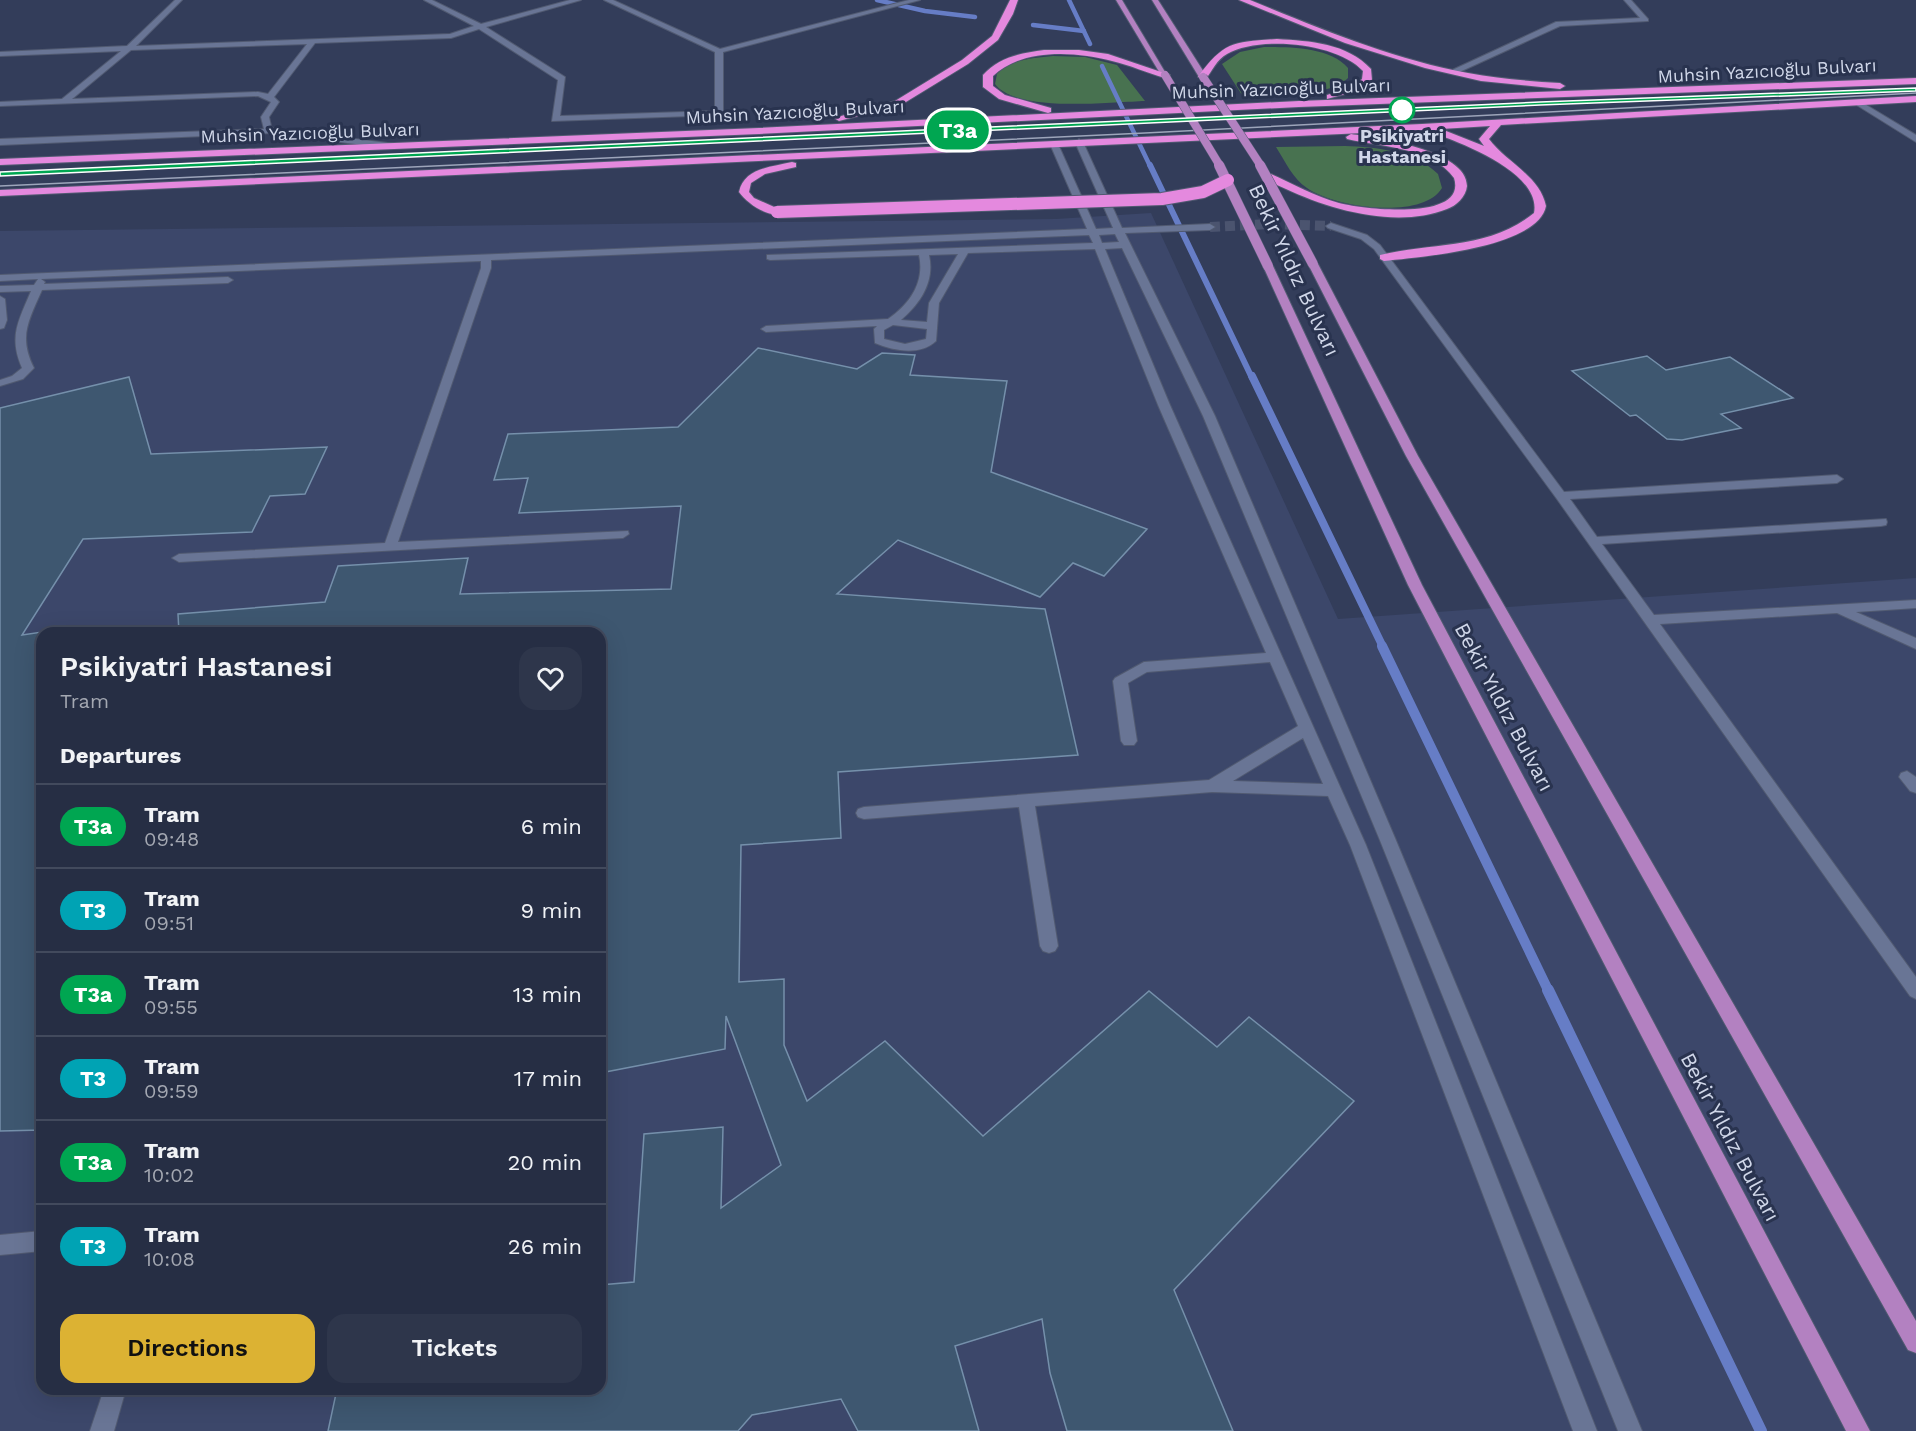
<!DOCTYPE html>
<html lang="en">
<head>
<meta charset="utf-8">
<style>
  body { margin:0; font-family:"Work Sans",sans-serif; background:#2e364b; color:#f1f3f6; height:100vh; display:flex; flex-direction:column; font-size:22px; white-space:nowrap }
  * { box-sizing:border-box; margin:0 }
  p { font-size:20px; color:#a4a8b2 }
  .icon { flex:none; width:33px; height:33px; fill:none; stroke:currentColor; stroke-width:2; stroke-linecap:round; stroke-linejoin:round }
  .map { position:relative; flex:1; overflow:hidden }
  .panel { position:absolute; left:36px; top:627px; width:570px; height:768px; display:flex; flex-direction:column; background:#262e44; border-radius:18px; box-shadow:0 6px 24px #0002,0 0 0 2px #424a5d }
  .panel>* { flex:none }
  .badge { padding:0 12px; border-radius:20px; font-size:21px; line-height:39px }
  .map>.badge { position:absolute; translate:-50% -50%; box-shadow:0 0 0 3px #fff }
  h2 { padding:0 24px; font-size:22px; line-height:54px }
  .round { display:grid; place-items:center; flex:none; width:63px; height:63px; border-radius:18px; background:#2e364b }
  .headline { display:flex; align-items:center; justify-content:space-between; height:102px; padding:0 24px }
  h1 { font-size:28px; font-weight:600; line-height:45px }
  .button { display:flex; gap:12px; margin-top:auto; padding:12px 24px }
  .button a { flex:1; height:69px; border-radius:18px; background:#dcb233; color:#111; font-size:24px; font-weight:600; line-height:69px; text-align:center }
  .button a+a { background:#2e364b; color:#f1f3f6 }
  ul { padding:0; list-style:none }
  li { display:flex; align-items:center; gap:18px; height:84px; padding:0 24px; border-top:2px solid #424a5d }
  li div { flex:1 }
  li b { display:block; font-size:22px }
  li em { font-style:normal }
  li .badge { min-width:66px; font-weight:700; text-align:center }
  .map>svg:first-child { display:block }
  .built { fill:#3c476a; fill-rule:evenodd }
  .green { fill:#487250 }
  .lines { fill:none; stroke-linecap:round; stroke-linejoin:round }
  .stream-far4 { stroke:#667dc6; stroke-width:4.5 }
  .stream-far3 { stroke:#667dc6; stroke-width:6 }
  .stream-far2 { stroke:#667dc6; stroke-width:8 }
  .stream-far1 { stroke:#667dc6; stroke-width:10 }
  .stream { stroke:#667dc6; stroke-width:12 }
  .building { fill:#3e5770; stroke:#7590ab; stroke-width:1.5 }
  .minor-tunnel { stroke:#4b546f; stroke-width:10; stroke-dasharray:10 5; stroke-linecap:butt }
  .minor-casing { stroke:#515a71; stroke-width:2 }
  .major-casing { stroke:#515a71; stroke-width:2 }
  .highway-casing { stroke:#515a71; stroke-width:2 }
  .minor { fill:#697595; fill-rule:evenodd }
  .major { fill:#b381c1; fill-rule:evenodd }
  .highway { fill:#e489de; fill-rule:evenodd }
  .tram { stroke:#9da5ba; stroke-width:1.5 }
  .major-bridge-far1-casing { stroke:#515a71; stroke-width:9; stroke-linecap:butt }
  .major-bridge-casing { stroke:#515a71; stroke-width:11; stroke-linecap:butt }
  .highway-bridge-casing { stroke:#515a71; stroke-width:14; stroke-linecap:butt }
  .major-bridge-far1 { stroke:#b381c1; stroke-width:8 }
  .major-bridge { stroke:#b381c1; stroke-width:10 }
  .highway-bridge { stroke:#e489de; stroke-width:12 }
  .line { fill:#00a651; stroke:#fff; stroke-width:1.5 }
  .stop-dot { fill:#fff; stroke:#00a651; stroke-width:3 }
  .labels { text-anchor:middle; stroke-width:6; stroke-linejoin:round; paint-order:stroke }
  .far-street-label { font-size:18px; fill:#d0d7e9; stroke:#29334f }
  .far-stop-label { font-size:18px; font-weight:bold; fill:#d0d7e9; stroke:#29334f }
  .street-label { font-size:21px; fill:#d0d7e9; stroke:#29334f }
</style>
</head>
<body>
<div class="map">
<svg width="1916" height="1431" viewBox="0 0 1916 1431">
  <rect width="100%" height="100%" fill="#333d5a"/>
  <!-- built -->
  <path class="built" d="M1151 213 1338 619 1916 578V1431H0V231L1056 219ZM42 633H600V1389H42Z"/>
  <!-- green -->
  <g class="green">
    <path d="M1264 47C1290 47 1330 47 1348 68V78C1330 98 1268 94 1242 95L1222 64 1240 52Z"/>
    <path d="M1053 56 1085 57 1117 65 1145 101C1112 102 1016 113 995 84L997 74C1011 59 1033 58 1053 56Z"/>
    <path d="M1345 146C1376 147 1415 151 1438 174L1442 188C1422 221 1333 207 1307 188 1293 179 1285 161 1276 147Z"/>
  </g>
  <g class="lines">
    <!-- stream-far4 -->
    <g class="stream-far4">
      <path d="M877 0 925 11 975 17"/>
      <path d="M1069 0 1090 44"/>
      <path d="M1033 25 1084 31"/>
      <path d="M1102 66 1150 166"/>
    </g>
    <!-- stream-far3 -->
    <path class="stream-far3" d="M1150 165 1252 378"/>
    <!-- stream-far2 -->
    <path class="stream-far2" d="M1252 376 1383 647"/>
    <!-- stream-far1 -->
    <path class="stream-far1" d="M1382 646 1549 992"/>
    <!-- stream -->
    <path class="stream" d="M1548 990 1761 1431"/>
  </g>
  <!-- building -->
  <g class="building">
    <path d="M758 348 857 369 882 353 915 355 910 375 1007 381 991 472 1147 529 1104 576 1073 563 1040 597 898 540 837 594 1045 609 1078 755 838 772 841 838 741 845 739 982 784 979V1045L807 1101 885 1041 983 1136 1149 991 1217 1047 1249 1017 1354 1101 1174 1290 1233 1431H1067L1050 1373 1042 1319 955 1346 979 1431H858L841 1399 752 1415 738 1431H328L337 1389H600V1285L634 1282 644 1134 723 1127 721 1208 781 1165 726 1016 725 1049 600 1073V633H179L178 614 325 602 338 566 468 558 460 594 671 589 681 506 519 513 528 478 494 480 508 434 678 427Z"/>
    <path d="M1647 356 1666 370 1730 357 1793 398 1721 414 1741 428 1682 440 1667 439 1636 415 1630 416 1572 371Z"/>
    <path d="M129 377 151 454 327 447 305 494 270 496 252 532 83 539 22 635 42 632V1130L0 1131V408Z"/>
  </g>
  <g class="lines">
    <!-- minor-tunnel -->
    <path class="minor-tunnel" d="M1210 227 1270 224 1331 226"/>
    <!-- minor casing -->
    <g class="minor-casing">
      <g id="minor">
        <path d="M175 0H182L136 46 450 34 474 26 424 0H432L481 24 570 0H581L486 27 565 77 560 116 715 111V52L604 0H613L720 49 909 0H920L723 52V113L719 115 552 121 558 80 479 29 451 38 315 43 274 97 279 102 269 117 271 126 274 129 396 144V148L393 149 272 133 0 145V139L264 129 261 117 271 102 258 96 0 106V102L62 99 121 51 0 56V52L127 46ZM307 44 268 94 258 92 72 99 131 50Z"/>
        <path d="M1624 0H1631L1648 19V21L1560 26 1455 74 1448 72 1556 22 1640 18Z"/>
        <path d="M1858 100 1916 135V142L1855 104V100Z"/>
        <path d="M1079 139 1083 142 1122 228 1210 224 1215 227 1210 230 1125 233 1215 416 1395 838 1642 1431H1618L1379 838 1203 416 1122 248 1105 249 1170 405 1366 845 1597 1431H1573L1350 845 1328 796 1212 792 1035 806 1058 946 1055 951 1049 953 1043 951 1040 946 1019 807 864 819 858 817 856 813 858 809 864 807 1209 780 1298 726 1270 662 1147 672 1128 683 1137 741 1134 745H1124L1121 741 1113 681 1115 678 1144 662 1266 653 1158 405 1095 249 968 253 939 303 936 341C920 356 894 351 875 343L874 329 877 326 766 332 761 329 766 326 888 319C910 304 925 282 919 255L770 260 767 259V255L1093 243 1089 235 491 260V268L398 542 628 531 629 534 623 538 179 562 172 558 179 554 385 543 481 268V261L41 279 45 282 44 284 228 277 233 280 228 283 42 290C29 320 18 336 34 368L23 379 0 386V380L12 376 22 368C8 336 19 320 31 291L0 292V286L34 285 38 279 0 281V275L1087 229 1050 144 1054 141 1058 144 1096 229 1113 228 1075 142ZM1115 234 1119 242 1102 243 1099 235ZM958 254 929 303 927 322 901 320C921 303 935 281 929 255ZM893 325 927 329 926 339 905 344 884 339V330ZM1303 738 1323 784 1233 781Z"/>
        <path d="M1331 223 1367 235 1380 245 1564 492 1837 475 1843 479 1837 483 1570 499 1597 537 1886 519 1887 522 1886 525 1881 526 1602 544 1654 615 1916 600V608L1856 612 1916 638V649L1837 613 1660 624 1916 977V999L1910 996 1557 499 1374 249 1361 239 1328 228 1326 226Z"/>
        <path d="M0 296 5 299 7 320 4 328 0 329Z"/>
        <path d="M1907 771 1916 777V793L1910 791 1899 777 1901 773Z"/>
        <path d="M42 1231V1251L0 1255V1235Z"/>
        <path d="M104 1389H126L114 1431H90Z"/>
      </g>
    </g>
    <!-- major casing -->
    <g class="major-casing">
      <g id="major">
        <path d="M1116 0H1122L1168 77 1161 75Z"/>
        <path d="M1152 0H1158L1207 77 1206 79 1199 77Z"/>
        <path d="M1310 262 1318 264 1418 456 1916 1321V1353L1908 1350 1406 456 1308 264Z"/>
        <path d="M1268 263 1273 266 1422 585 1870 1431H1846L1408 585 1263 266Z"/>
      </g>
    </g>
    <!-- highway casing -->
    <g class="highway-casing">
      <g id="highway">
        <path d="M1010 0H1018L1013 14 998 40 968 64 901 105 839 121 834 118 895 101 962 60 992 36Z"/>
        <path d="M1239 0H1250C1321 29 1393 59 1468 73 1499 79 1529 81 1560 83L1565 86 1560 89 1481 81 1425 68 1345 43Z"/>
        <path d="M1277 39C1310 41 1347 43 1371 69L1372 80 1360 90 1327 99V95L1354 86 1362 79 1363 71C1338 43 1260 35 1227 54 1217 59 1212 71 1206 79L1198 77C1224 41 1234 42 1277 39Z"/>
        <path d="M1044 50H1079L1108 54 1170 75 1165 78C1147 73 1130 65 1112 61 1075 51 1022 48 993 76V86L1005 95 1051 108V112L1048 113 999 99 983 87V75C999 57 1021 53 1044 50Z"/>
        <path d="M1916 78V84L1299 107 759 134 0 165V159L759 128 1299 101Z"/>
        <path d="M1916 96V102L1501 125 1489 139C1506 162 1540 176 1546 206 1538 248 1420 257 1384 261L1380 259V255C1433 242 1488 250 1534 213 1542 173 1460 142 1430 132L1429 130 0 196V190L1422 124ZM1490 126 1479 139 1484 146 1441 129Z"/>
        <path d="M1351 134C1377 138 1467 150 1467 186 1466 197 1456 206 1447 209 1397 229 1331 210 1286 189 1278 185 1268 182 1262 176L1263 174H1271C1293 184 1315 196 1339 203 1361 209 1468 222 1454 178 1432 147 1381 147 1347 139L1346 137Z"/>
        <path d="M792 162 796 163V167L765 174 751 183 749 192 754 198 781 210V214C766 217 747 203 739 192 744 168 771 167 792 162Z"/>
      </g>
    </g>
    <!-- minor -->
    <use href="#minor" class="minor"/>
    <!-- major -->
    <use href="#major" class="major"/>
    <!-- highway -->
    <use href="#highway" class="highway"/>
    <!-- tram -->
    <g class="tram">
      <path d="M0 174 1585 102"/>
      <path d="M0 186 1145 133 1916 93"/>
    </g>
    <!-- major-bridge-far1 casing -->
    <g class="major-bridge-far1-casing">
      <g id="major-bridge-far1">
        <path d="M1165 75 1220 166"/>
        <path d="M1203 77 1261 166"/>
      </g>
    </g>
    <!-- major-bridge casing -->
    <g class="major-bridge-casing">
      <g id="major-bridge">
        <path d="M1219 165 1268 266"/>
        <path d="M1260 165 1313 264"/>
      </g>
    </g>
    <!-- highway-bridge casing -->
    <g class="highway-bridge-casing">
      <path id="highway-bridge" d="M777 212 1162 199 1203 192 1228 180"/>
    </g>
    <!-- major-bridge-far1 -->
    <use href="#major-bridge-far1" class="major-bridge-far1"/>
    <!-- major-bridge -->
    <use href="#major-bridge" class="major-bridge"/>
    <!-- highway-bridge -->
    <use href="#highway-bridge" class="highway-bridge"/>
  </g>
  <!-- line -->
  <path class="line" d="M1916 88V91L1540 105 0 176V172L1540 102Z"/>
  <!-- markers -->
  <circle class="stop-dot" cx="1402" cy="110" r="12"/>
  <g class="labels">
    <!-- far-street labels -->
    <g class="far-street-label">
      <text transform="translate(1767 71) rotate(-3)" y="6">Muhsin Yazıcıoğlu Bulvarı</text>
      <text transform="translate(1281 89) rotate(-2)" y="6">Muhsin Yazıcıoğlu Bulvarı</text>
      <text transform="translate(795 112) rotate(-3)" y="6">Muhsin Yazıcıoğlu Bulvarı</text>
      <text transform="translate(310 133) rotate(-2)" y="6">Muhsin Yazıcıoğlu Bulvarı</text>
    </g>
    <!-- far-stop labels -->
    <g class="far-stop-label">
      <text x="1402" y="142">Psikiyatri<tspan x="1402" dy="21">Hastanesi</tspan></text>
    </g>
    <!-- street labels -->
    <g class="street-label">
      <text transform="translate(1294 270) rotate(65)" y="7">Bekir Yıldız Bulvarı</text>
      <text transform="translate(1504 707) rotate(62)" y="7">Bekir Yıldız Bulvarı</text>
      <text transform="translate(1730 1137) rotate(62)" y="7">Bekir Yıldız Bulvarı</text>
    </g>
  </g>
</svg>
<b class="badge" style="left:958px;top:130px;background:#00a651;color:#fff">T3a</b>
<section class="panel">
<div class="headline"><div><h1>Psikiyatri Hastanesi</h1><p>Tram</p></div><a class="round"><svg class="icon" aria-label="heart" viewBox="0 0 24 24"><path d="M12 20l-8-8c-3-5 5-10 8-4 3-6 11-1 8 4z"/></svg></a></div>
<h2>Departures</h2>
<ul>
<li><span class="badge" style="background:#00a651;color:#fff">T3a</span><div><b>Tram</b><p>09:48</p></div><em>6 min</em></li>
<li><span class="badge" style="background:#00a3b4;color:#fff">T3</span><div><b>Tram</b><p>09:51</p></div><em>9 min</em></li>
<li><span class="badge" style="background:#00a651;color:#fff">T3a</span><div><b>Tram</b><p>09:55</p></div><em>13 min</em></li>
<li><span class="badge" style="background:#00a3b4;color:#fff">T3</span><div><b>Tram</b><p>09:59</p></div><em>17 min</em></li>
<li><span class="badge" style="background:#00a651;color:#fff">T3a</span><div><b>Tram</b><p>10:02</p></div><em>20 min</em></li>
<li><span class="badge" style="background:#00a3b4;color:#fff">T3</span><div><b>Tram</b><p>10:08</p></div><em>26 min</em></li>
</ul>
<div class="button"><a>Directions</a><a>Tickets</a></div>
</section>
</div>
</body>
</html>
